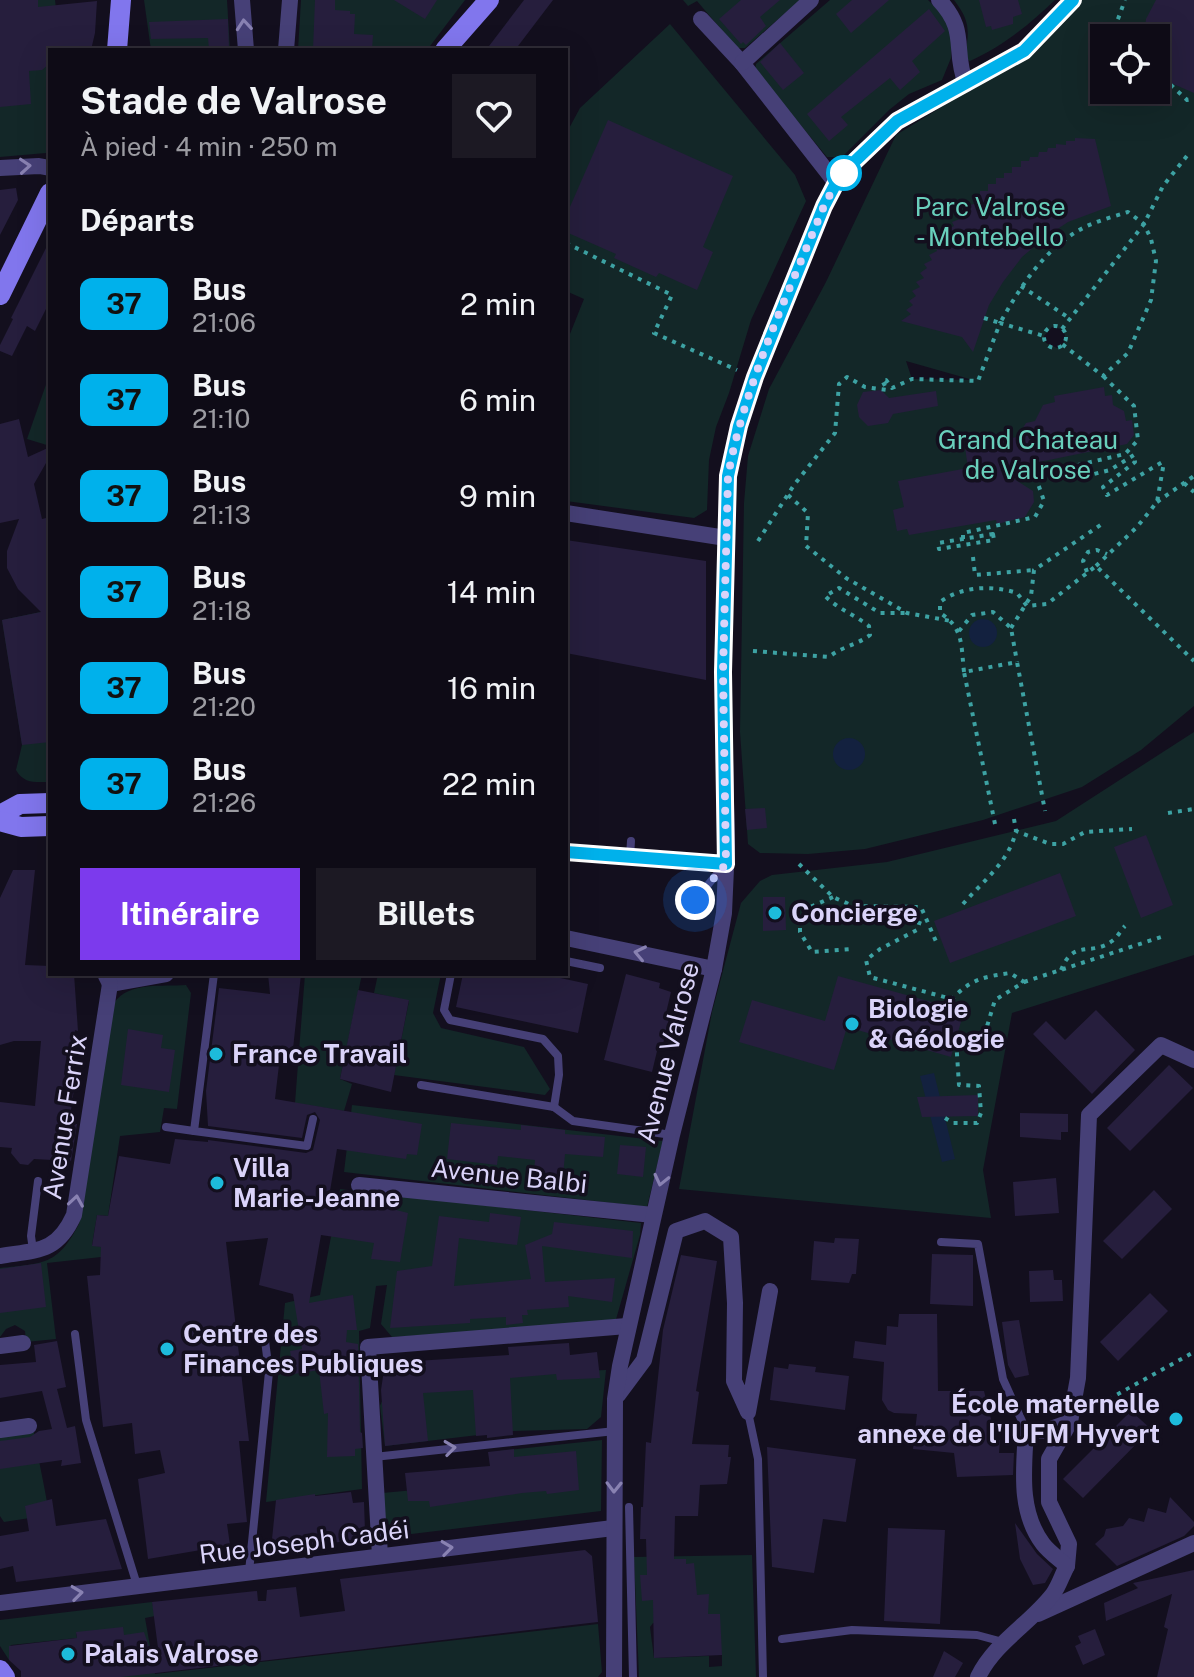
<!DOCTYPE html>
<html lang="fr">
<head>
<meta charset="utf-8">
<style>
  body { margin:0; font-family:"Public Sans",sans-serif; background:#1c1923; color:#f1f3f6; height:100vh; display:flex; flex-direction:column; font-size:30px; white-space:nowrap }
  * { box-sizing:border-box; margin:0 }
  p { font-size:26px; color:#9b9ba1 }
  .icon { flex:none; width:44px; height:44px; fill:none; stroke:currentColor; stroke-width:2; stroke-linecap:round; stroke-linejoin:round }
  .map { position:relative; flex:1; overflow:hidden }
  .details { position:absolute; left:48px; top:48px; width:520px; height:928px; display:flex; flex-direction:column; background:#0e0b16; border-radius:0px; box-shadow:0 8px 32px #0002,0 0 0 2px #2e2b35 }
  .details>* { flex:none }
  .badge { padding:0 16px; border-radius:12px; font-size:28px; line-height:52px }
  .tools { position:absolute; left:1090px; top:24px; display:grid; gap:16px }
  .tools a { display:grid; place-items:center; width:80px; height:80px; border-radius:0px; background:#0e0b16; box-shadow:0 8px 32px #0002,0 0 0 2px #2e2b35; font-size:40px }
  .you { position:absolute; width:40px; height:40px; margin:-20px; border:6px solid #fff; border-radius:50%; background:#1a73e8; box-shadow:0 0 0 12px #1a73e833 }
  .map>.badge { position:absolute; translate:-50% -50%; box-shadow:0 0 0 4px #fff }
  h2 { padding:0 32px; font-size:30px; line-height:72px }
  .round { display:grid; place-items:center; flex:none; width:84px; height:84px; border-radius:0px; background:#1c1923 }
  .head { display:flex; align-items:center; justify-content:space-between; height:136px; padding:0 32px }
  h1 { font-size:38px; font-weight:700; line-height:60px }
  .cta { display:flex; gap:16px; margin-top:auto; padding:16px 32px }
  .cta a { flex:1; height:92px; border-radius:0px; background:#7c3aed; color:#fff; font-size:32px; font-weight:700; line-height:92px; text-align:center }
  .cta a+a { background:#1c1923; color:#f1f3f6 }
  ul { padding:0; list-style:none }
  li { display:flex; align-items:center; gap:24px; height:96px; padding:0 32px }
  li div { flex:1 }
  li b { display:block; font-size:30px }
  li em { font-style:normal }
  li .badge { min-width:88px; font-weight:700; text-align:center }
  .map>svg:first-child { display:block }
  .green { fill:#132728; fill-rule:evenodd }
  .water { fill:#13213f }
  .building { fill:#261e3d }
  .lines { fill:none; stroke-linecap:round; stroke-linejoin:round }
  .path { stroke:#3da2a3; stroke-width:4; stroke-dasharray:4 6; stroke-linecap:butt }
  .lane { stroke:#464077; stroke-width:8 }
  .street { stroke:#464077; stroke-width:16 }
  .secondary { stroke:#8176ed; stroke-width:20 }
  .oneway { stroke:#8982b2 }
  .line-casing { stroke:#fff; stroke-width:18 }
  .line { stroke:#00b1eb; stroke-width:12 }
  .walk { stroke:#dad3f9; stroke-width:8; stroke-dasharray:0 14.4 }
  .stop-dot { fill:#fff; stroke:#00b1eb; stroke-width:4 }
  .poi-dot { fill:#1dbbdb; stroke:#130f1e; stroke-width:3 }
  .labels { text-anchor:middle; stroke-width:7; stroke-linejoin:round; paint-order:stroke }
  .park-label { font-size:26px; fill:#69cfbc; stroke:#130f1e }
  .poi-label { font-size:26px; font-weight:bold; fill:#dad3f9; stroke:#130f1e; text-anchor:start }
  .street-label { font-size:26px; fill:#dad3f9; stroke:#130f1e }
</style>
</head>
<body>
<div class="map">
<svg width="1194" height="1677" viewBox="0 0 1194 1677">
  <rect width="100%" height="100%" fill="#130f1e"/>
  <!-- green -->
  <g class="green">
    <path d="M0 0H55L61 50H50V147L46 153 0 157Z"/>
    <path d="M144 0H227L230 50H151Z"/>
    <path d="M301 0H465L427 50H298Z"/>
    <path d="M683 0H800L745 48H737L697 1 688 6Z"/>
    <path d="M830 0H928L952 24 951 58 942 80 909 94 889 110 842 157H827L755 70 756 64Z"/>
    <path d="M954 0H1055C1030 24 1002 47 970 61L965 58C969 31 971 22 954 0Z"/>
    <path d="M1081 0H1194V706L1141 750 1082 787 983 820 865 849 808 854 760 853 748 844 740 732 744 503 748 456 769 389 826 282 896 135 1036 49ZM1104 38H1156V90H1104ZM1052 327 1061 329 1065 335 1064 342 1057 348 1046 343 1044 336ZM906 361 973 380 912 379Z"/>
    <path d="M670 24 795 175 806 201 751 320 729 393 716 427 709 460 707 510 694 518 566 501V344L584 299 566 291V134L580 108Z"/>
    <path d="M50 373V446L27 439Z"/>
    <path d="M50 610V782C35 782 24 784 16 770L22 745 2 620Z"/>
    <path d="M1194 732V955L1012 1013 983 1170 991 1218 679 1189 712 1012 741 903 760 881 772 875 887 862 1056 821Z"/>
    <path d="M305 974H362L340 1079 352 1084 344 1111 295 1103Z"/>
    <path d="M378 974H441L433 1013 441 1028 524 1047 550 1089 545 1095 394 1075 409 1001 374 993Z"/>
    <path d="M186 985 191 993 177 1109 164 1108 160 1132 120 1136 108 1216 97 1215 92 1245 101 1247V1257L47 1263 56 1339 26 1342 25 1331 15 1325 6 1329 0 1337V1268C44 1263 57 1266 79 1224L114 1003C129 981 163 987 186 985Z"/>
    <path d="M352 1105 654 1140 663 1141 647 1207 344 1172Z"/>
    <path d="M340 1189 641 1223 640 1235 615 1323 392 1337 381 1324 387 1285 376 1286 370 1328 359 1331 362 1489 266 1502 285 1303 320 1295Z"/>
    <path d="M606 1370 601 1417 587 1429 513 1431 385 1446 380 1406 386 1391 516 1374Z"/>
    <path d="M34 1432C38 1460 45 1486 49 1515L4 1522 0 1516V1437Z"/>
    <path d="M602 1440 601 1511 395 1536 383 1525 382 1493 448 1487 502 1493 499 1451Z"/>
    <path d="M752 1555 756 1677H639L634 1557ZM683 1622 722 1655V1666L709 1667V1656L654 1658 650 1627 653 1623Z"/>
    <path d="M152 1602 155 1616 145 1618 155 1674 598 1624 602 1672 598 1677H121L76 1633 77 1638 11 1645 9 1648V1660L0 1646V1620Z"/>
  </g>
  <!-- water -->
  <g class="water">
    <circle cx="983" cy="633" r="14"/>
    <circle cx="849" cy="754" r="16"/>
    <path d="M934 1073 955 1159 942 1162 920 1076Z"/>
  </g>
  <!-- building -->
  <g class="building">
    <path d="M0 0H38V7L97 1 95 33 91 50H50V63L42 70 29 71 31 104 0 107Z"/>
    <path d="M315 0H335V10L350 11V14H355L354 34 373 35 372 50H313Z"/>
    <path d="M394 0H437L425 19Z"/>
    <path d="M524 0H553L515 50H486Z"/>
    <path d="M741 0H780L760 17 766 26 746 45 743 42 741 44 719 19Z"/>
    <path d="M852 0H889L851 33 836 14Z"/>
    <path d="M979 0H1018L1022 14 1013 17V24L992 30 991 26 986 27Z"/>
    <path d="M1156 0H1194V93L1171 83 1156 70V38H1144L1146 19Z"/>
    <path d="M929 9 945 31 912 61 920 72 900 90 890 78 841 117 848 125 829 141 807 114Z"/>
    <path d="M228 19 229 48 209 49 208 38 151 39 149 22Z"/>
    <path d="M780 43 804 73 783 90 760 62Z"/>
    <path d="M608 120 733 176 703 247 713 252 697 290 659 273 656 277 614 258 616 254 566 232V216Z"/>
    <path d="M1075 138 1095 139 1111 206 1068 222 1047 236 1022 257 1003 282 989 305 973 352 962 337 901 321 911 314 906 310 913 305 909 301 916 296 912 291 920 287 916 282 924 278 920 273 927 268 924 264 932 260 929 255 937 251 935 246 943 243 940 238 948 234 946 230 954 226 952 222 960 219 959 214 967 212 966 206 974 204 973 198H980V191H988V184H996V178H1004V173H1012V167H1021V161H1029L1030 157H1038L1039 152H1047L1048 148H1056V144L1066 145V141H1075Z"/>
    <path d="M16 188 18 200 0 235V190Z"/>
    <path d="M50 240V301L35 331 27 326 12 356 0 351V345L13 319 11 318Z"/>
    <path d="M1104 387 1105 396 1112 395 1113 405 1124 411 1126 421 1132 420 1134 435 1127 444 1000 470 1033 491 1034 502 1025 517 997 524 996 520 909 535 907 529 897 531 893 510 904 507 898 481 968 468 965 447 1017 437 1026 423 1035 421 1043 405 1055 402 1054 396Z"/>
    <path d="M881 390 889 398 936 391 938 406 893 414 888 423 868 426 859 417 857 405 863 392Z"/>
    <path d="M19 419 28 457 50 447V456L34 484 42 519 50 517V742L22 745 2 620 41 612 18 589 7 568V551L19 519 0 523V424Z"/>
    <path d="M566 540 706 561V680L566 653Z"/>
    <path d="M765 808 767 828 747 830 745 809Z"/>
    <path d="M1146 835 1173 905 1141 918 1114 847Z"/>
    <path d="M13 870H35L25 965 50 966V974H74L78 1031 75 1030 69 1074 76 1075 69 1124H77L71 1161 34 1159 28 1165 20 1164 11 1153 12 1148 0 1147V1102L35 1106 41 1041H14L0 1045V898Z"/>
    <path d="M1060 873 1076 916 950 963 934 921Z"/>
    <path d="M763 897H785L786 930 763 931Z"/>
    <path d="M268 974H301L293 1049 281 1048 275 1099 422 1124 417 1155 407 1154 406 1159 337 1149 330 1191 352 1195 350 1204 383 1209 384 1207 408 1213 400 1262 371 1259 374 1243 321 1235 309 1303 353 1295 357 1330H347L346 1342 358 1344 360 1432 362 1433 363 1448 355 1449V1456L327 1457 328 1413 324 1414 319 1370 294 1374 290 1351 302 1349 293 1294 259 1285 268 1238 226 1242 249 1441H239L247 1522 227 1524 230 1545 148 1559 138 1479 165 1473 160 1450 135 1454 132 1423 103 1427 87 1276 100 1275 101 1247 92 1246 97 1215 108 1216 119 1156 170 1164 175 1139 208 1142V1140L306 1153 313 1150 320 1120 315 1112 307 1115 302 1138 208 1126 206 1091 219 988 270 994Z"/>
    <path d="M463 974H542L588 984 578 1033 456 1007Z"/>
    <path d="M626 974 660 983 659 988 671 992 666 1013 670 1015 662 1048 658 1047 652 1072 604 1060Z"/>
    <path d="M838 976 964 1011 951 1057 847 1027 834 1070 739 1042 752 1000 825 1021Z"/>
    <path d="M358 990 409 1000 391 1092 340 1079Z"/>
    <path d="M1096 1010 1135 1050 1092 1094 1033 1034 1046 1021 1065 1040Z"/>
    <path d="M128 1029 163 1035 161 1048 175 1050 169 1092 121 1085Z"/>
    <path d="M1169 1065 1193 1088 1130 1151 1107 1128Z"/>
    <path d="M978 1095V1116L922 1117 917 1097Z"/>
    <path d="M1020 1113 1068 1114V1132H1061V1140L1020 1137Z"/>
    <path d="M451 1123 521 1130V1125L565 1130V1134L605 1137 603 1157 565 1154 563 1176 534 1171 535 1160 498 1156 497 1165 447 1159Z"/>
    <path d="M620 1145 646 1147 643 1177 617 1174Z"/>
    <path d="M1056 1178 1059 1213 1015 1216 1013 1182Z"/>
    <path d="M1154 1190 1172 1209 1122 1259 1103 1241Z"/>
    <path d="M490 1213 521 1217 517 1245 459 1238 454 1286 531 1279 525 1245 552 1234 554 1222 633 1231 632 1258 542 1246 545 1282 615 1278 612 1302 568 1296 569 1307 527 1310 528 1315H522L523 1323 506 1325V1317L470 1319V1323L390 1328 397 1271 432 1266 439 1216 489 1222Z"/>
    <path d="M835 1238 859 1239 856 1274H852L849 1283 811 1280 814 1241 834 1243Z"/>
    <path d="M932 1254 973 1255V1306L930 1304Z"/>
    <path d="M681 1255 717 1261 696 1391 699 1392 692 1444 729 1445 728 1457H731L727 1484 700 1485 698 1516H675L674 1559H686V1564L694 1563 697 1595 709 1594 708 1614H720L722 1655 654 1658 653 1600 642 1601 640 1575H647L646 1539H640L641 1507H643L646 1442 651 1443 663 1330Z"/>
    <path d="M41 1263 46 1307 0 1313V1269Z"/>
    <path d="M1053 1270 1054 1280H1062L1063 1301 1030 1302 1029 1271Z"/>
    <path d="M1150 1293 1168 1311 1118 1361 1100 1342Z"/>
    <path d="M899 1314H937L938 1391H984L996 1439 1000 1440 999 1453H1014L1013 1475 957 1477 954 1453 913 1449 917 1414 894 1413 888 1410 882 1400 884 1362 853 1358 855 1341 886 1345 887 1326 898 1327Z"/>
    <path d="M1019 1320 1029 1375 1015 1378 1008 1365 1002 1322Z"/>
    <path d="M57 1341 66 1387 57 1389 67 1428 75 1426 81 1463 61 1466 62 1460 0 1469V1441L30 1437 39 1431 52 1429 42 1391 0 1398V1365L36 1362 34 1345Z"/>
    <path d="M569 1343 570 1355 597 1352 600 1378 557 1380 556 1374 510 1378 513 1435 487 1438V1435L476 1436 473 1390 423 1393 428 1441 385 1446 381 1390 385 1363 509 1355 508 1347Z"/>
    <path d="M789 1364 816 1367 815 1372 849 1376 845 1410 770 1400 774 1367 788 1369Z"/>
    <path d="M1131 1411 1151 1429 1083 1498 1063 1479Z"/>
    <path d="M767 1447 856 1459 846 1522 823 1519 814 1573 772 1567Z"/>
    <path d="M514 1449V1457L576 1451 579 1490 547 1494 546 1491 522 1493 430 1507 429 1501H408L405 1473 490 1466 488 1452Z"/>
    <path d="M351 1492 353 1503 364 1502 365 1531 359 1540 271 1549 276 1500 315 1494V1496Z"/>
    <path d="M1170 1497 1194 1522V1526L1184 1536 1117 1566 1095 1544 1104 1536 1106 1529 1123 1526 1129 1518 1144 1522 1148 1508 1166 1513Z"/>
    <path d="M52 1499 56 1526 106 1519 122 1569 16 1582 13 1566 0 1569V1536L29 1531 25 1506Z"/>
    <path d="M1015 1523 1037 1554 1053 1569 1045 1583 1033 1585 1020 1559Z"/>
    <path d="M888 1528 945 1530 940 1624 884 1621Z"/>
    <path d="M585 1550 592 1556 598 1622 121 1677H21V1671L9 1660V1646L77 1638 76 1632 123 1627 124 1635 144 1632 150 1650 158 1648 152 1602 257 1591 258 1601H266L267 1590 296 1587 300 1617 345 1611 340 1579Z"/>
    <path d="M1194 1570V1677H1157L1168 1629 1164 1627 1172 1594 1106 1621 1104 1603 1138 1588 1133 1583Z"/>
    <path d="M1095 1629 1105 1655 1083 1665 1075 1646 1081 1643 1078 1636Z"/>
    <path d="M944 1651 963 1663 955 1677H933Z"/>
  </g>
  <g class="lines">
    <!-- path -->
    <g class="path">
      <path d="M1111 38 1125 0"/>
      <path d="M1156 71 1187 100 1194 99"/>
      <path d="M566 243 672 295 654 333 737 370"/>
      <path d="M1021 286 1069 318"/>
      <path d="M984 318 1000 323C1022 284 1046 246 1087 226 1100 220 1115 216 1128 212L1144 224 1151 239 1156 261 1151 300 1128 353 1103 376 1062 344"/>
      <circle cx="1055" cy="337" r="11"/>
      <path d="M1062 329 1144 224 1163 186 1190 152"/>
      <path d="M1071 467 1078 478 1110 470 1134 455 1135 462 1103 487 1107 495 1164 461"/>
      <path d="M1184 483 1194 492"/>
      <path d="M788 495 808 513 806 546 846 578 907 613 951 621"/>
      <path d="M1157 502 1194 476"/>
      <path d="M993 534 994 540 939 549 938 543Z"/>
      <path d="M963 539V533L1035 517 1044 501 1035 475 1125 454 1138 440 1134 406 1103 376"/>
      <path d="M758 541 794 485 835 433 839 384 847 377 865 387 887 390 882 380H886L892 388 912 379 978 381 1000 323 1044 336"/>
      <path d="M973 557 975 575 1034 570"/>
      <path d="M1096 566 1137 527 1157 502 1164 462"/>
      <path d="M1087 572 1083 561 1088 552 1097 550 1107 554"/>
      <path d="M1011 628 1031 596 1034 570 1102 524"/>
      <path d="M959 631 972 615 993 612 1011 628 1017 662"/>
      <path d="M753 651 829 657C843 646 857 645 870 635L869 626C855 615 838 609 825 596L839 588 880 613H907"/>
      <path d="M964 672C961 646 964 628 940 613V602C962 586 992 585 1017 593L1027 606 1047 604 1096 566 1194 661"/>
      <path d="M1168 813 1194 809"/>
      <path d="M1014 819 1016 831"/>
      <path d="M995 824 964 672 1017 662 1045 811"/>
      <path d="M799 864 833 897 853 906 921 907 938 946"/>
      <path d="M833 897 810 907 800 918V932L812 952 852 949"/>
      <path d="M963 904C983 881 1009 862 1016 831L1050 844H1063L1085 832 1132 829"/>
      <path d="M920 921 917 930 880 949 866 960 870 977 952 999C971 979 983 977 1010 973L1024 982 995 1000 981 1046H969L956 1039"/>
      <path d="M1061 970C1074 938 1091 957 1112 941 1117 938 1121 930 1125 926"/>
      <path d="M1024 982 1164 936"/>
      <path d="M945 1118 953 1123H977L981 1113 979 1086 959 1085 956 1039"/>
      <path d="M1091 1409 1194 1352"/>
    </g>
    <!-- lane -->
    <g class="lane">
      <path d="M630 856 631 841"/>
      <path d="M695 900 723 867"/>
      <path d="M566 961 600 968"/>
      <path d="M214 974 194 1131 307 1146 313 1119"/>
      <path d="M451 974 444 1010 450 1020 543 1039 558 1056 559 1075 554 1107"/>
      <path d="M421 1085 554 1107 573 1121 672 1135"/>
      <path d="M166 1127 194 1131"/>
      <path d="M941 1242 978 1244 1003 1379 1026 1430"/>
      <path d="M33 1250 31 1236 38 1181"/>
      <path d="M75 1334 86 1420 137 1585"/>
      <path d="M748 1412 758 1459 763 1677"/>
      <path d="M374 1457 615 1431"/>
      <path d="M629 1507 633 1677"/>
      <path d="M249 1572 269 1372 264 1333"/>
      <path d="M782 1639 852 1630 977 1635 1003 1642"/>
    </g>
    <!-- street -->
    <g class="street">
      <path d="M242 0 246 50"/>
      <path d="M939 0C969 32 952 49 966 84"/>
      <path d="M701 19 742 63 836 183"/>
      <path d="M286 50 290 0"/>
      <path d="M742 63 811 0"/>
      <path d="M0 168 39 166 50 168"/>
      <path d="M566 513 726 538"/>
      <path d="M566 852 726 864"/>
      <path d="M566 938 714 969"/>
      <path d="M106 976 110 984 166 974"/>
      <path d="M359 1185 653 1215"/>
      <path d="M0 1256C37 1250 57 1253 74 1215L110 984"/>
      <path d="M0 1346 23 1343"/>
      <path d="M618 1395 644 1360 676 1231 705 1221 731 1237 735 1303 734 1381 748 1412 770 1291"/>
      <path d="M0 1430 29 1426"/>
      <path d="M380 1556 368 1347 627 1326"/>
      <path d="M1067 1566 1069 1544 1049 1502V1459L1070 1422 1078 1378 1089 1115 1161 1045 1194 1060"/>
      <path d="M0 1603 613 1528"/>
      <path d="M1038 1614 1194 1543"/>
      <path d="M614 1677 615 1399 620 1366 672 1135 714 969 724 913 727 846 723 672 728 476 739 426 755 377 824 206 836 183 852 164 897 121 1024 51 1073 0"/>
      <path d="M978 1677C995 1642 1030 1624 1053 1594 1059 1586 1062 1575 1067 1566 1059 1559 1049 1552 1043 1544 1018 1511 1024 1468 1026 1430L1045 1431 1070 1422"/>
    </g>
    <!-- secondary -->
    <g class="secondary">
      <path d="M117 50 121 0"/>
      <path d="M445 50 489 0"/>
      <path d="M0 295 50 193"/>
      <path d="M0 815 20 804 50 803"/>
      <path d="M0 821 21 827 50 826"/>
      <path d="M0 1670 5 1677"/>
    </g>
  </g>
  <!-- one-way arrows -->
  <defs><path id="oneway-chevron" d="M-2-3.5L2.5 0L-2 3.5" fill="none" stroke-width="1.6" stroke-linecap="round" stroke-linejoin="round" transform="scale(2)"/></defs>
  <g class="oneway">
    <use href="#oneway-chevron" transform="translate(244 25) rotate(-95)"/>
    <use href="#oneway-chevron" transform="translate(25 166) rotate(-4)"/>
    <use href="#oneway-chevron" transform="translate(640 953) rotate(-168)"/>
    <use href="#oneway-chevron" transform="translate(661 1180) rotate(103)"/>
    <use href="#oneway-chevron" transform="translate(76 1201) rotate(-81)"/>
    <use href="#oneway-chevron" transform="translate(450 1448) rotate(-7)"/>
    <use href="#oneway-chevron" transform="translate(614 1487) rotate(91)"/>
    <use href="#oneway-chevron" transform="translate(447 1548) rotate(-7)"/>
    <use href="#oneway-chevron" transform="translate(77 1593) rotate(-7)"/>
  </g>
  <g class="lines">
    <!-- line casing -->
    <g class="line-casing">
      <path id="line" d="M566 852 726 864 723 672 728 476 739 426 755 377 824 206 836 183 852 164 897 121 1024 51 1073 0"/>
    </g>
    <!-- line -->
    <use href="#line" class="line"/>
    <!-- walk -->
    <path class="walk" d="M695 900 726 864 723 672 728 476C745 383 788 294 824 206L836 183 852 164 844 173"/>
  </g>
  <!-- markers -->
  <circle class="stop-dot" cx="844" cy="173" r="16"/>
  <g class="poi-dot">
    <circle cx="775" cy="913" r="8"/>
    <circle cx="852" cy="1024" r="8"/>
    <circle cx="216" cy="1054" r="8"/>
    <circle cx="217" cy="1183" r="8"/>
    <circle cx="167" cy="1349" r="8"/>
    <circle cx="1176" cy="1419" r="8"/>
    <circle cx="68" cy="1654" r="8"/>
  </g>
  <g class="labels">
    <!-- park labels -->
    <g class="park-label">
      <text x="990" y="216">Parc Valrose<tspan x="990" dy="30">- Montebello</tspan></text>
      <text x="1028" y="449">Grand Chateau<tspan x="1028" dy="30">de Valrose</tspan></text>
    </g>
    <!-- poi labels -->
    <g class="poi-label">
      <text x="791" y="922">Concierge</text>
      <text x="868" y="1018">Biologie<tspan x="868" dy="30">&amp; Géologie</tspan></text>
      <text x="232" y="1063">France Travail</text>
      <text x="233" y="1177">Villa<tspan x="233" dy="30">Marie-Jeanne</tspan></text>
      <text x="183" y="1343">Centre des<tspan x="183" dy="30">Finances Publiques</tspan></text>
      <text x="1160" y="1413" text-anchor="end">École maternelle<tspan x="1160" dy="30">annexe de l'IUFM Hyvert</tspan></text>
      <text x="84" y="1663">Palais Valrose</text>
    </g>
    <!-- street labels -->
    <g class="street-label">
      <text transform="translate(668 1053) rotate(-76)" y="9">Avenue Valrose</text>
      <text transform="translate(65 1117) rotate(-81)" y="9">Avenue Ferrix</text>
      <text transform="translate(509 1176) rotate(6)" y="9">Avenue Balbi</text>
      <text transform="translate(304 1542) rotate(-7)" y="9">Rue Joseph Cadéi</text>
    </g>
  </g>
</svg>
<div class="tools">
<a><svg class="icon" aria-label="locate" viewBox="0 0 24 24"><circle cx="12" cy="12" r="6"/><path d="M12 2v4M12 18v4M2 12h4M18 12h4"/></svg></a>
</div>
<div class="you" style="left:695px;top:900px"></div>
<section class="details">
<div class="head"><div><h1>Stade de Valrose</h1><p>À pied · 4 min · 250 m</p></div><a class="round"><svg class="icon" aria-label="heart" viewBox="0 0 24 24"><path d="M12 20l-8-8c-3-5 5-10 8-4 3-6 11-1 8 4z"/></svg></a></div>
<h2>Départs</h2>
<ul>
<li><span class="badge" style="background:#00b1eb;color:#111">37</span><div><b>Bus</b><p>21:06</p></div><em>2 min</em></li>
<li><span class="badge" style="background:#00b1eb;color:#111">37</span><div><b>Bus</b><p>21:10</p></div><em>6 min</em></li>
<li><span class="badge" style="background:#00b1eb;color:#111">37</span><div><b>Bus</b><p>21:13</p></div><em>9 min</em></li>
<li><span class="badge" style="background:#00b1eb;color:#111">37</span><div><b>Bus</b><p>21:18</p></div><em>14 min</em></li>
<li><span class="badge" style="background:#00b1eb;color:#111">37</span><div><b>Bus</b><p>21:20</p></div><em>16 min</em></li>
<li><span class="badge" style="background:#00b1eb;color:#111">37</span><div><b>Bus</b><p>21:26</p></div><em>22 min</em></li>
</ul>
<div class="cta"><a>Itinéraire</a><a>Billets</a></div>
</section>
</div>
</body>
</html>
